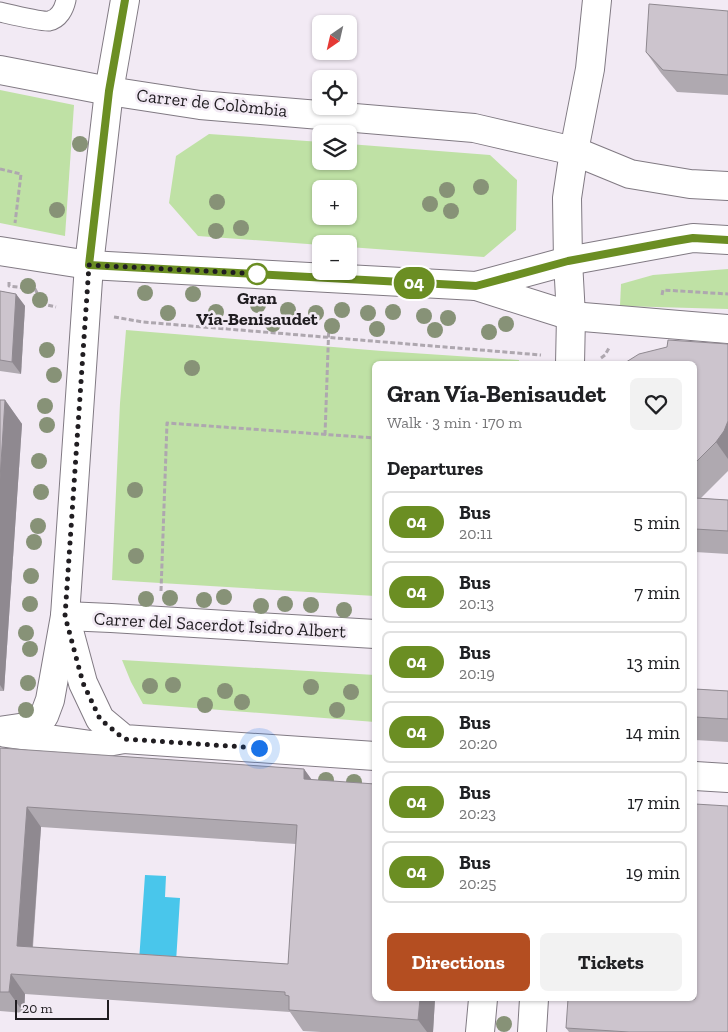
<!DOCTYPE html>
<html lang="en">
<head>
<meta charset="utf-8">
<style>
  body { margin:0; font-family:"Zilla Slab",serif; background:#f2f2f2; color:#202124; height:100vh; display:flex; flex-direction:column; font-size:19px; white-space:nowrap }
  * { box-sizing:border-box; margin:0 }
  p { font-size:16px; color:#757577 }
  .icon { flex:none; width:28px; height:28px; fill:none; stroke:currentColor; stroke-width:2; stroke-linecap:round; stroke-linejoin:round }
  .map { position:relative; flex:1; overflow:hidden }
  .sheet { position:absolute; left:372px; top:361px; width:325px; height:640px; display:flex; flex-direction:column; background:#fff; border-radius:8px; box-shadow:0 1px 4px #0004 }
  .sheet>* { flex:none }
  .badge { padding:0 10px; border-radius:16px; font-size:18px; line-height:32px }
  .needle { width:32px; rotate:214deg }
  .buttons { position:absolute; left:312px; top:15px; display:grid; gap:10px }
  .buttons a { display:grid; place-items:center; width:45px; height:45px; border-radius:8px; background:#fff; box-shadow:0 1px 4px #0004; font-size:25px }
  .scale { position:absolute; left:15px; bottom:12px; width:94px; box-sizing:border-box; padding-left:5px; border:2px solid #201d21; border-top:0; font-size:14px; line-height:18px; white-space:nowrap; color:#201d21; -webkit-text-stroke:4px #f2eaf4; paint-order:stroke }
  .you { position:absolute; width:25px; height:25px; margin:-12px; border:4px solid #fff; border-radius:50%; background:#1a73e8; box-shadow:0 0 0 8px #1a73e833 }
  .map>.badge { position:absolute; translate:-50% -50%; box-shadow:0 0 0 2px #fff }
  h2 { padding:0 15px; font-size:19px; line-height:45px }
  .round { display:grid; place-items:center; flex:none; width:52px; height:52px; border-radius:8px; background:#f2f2f2 }
  .headline { display:flex; align-items:center; justify-content:space-between; height:85px; padding:0 15px }
  h1 { font-size:24px; font-weight:700; line-height:38px }
  .primary-button { display:flex; gap:10px; margin-top:auto; padding:10px 15px }
  .primary-button a { flex:1; height:58px; border-radius:8px; background:#b44e21; color:#fff; font-size:20px; font-weight:700; line-height:58px; text-align:center }
  .primary-button a+a { background:#f2f2f2; color:#202124 }
  ul { padding:0; list-style:none }
  li { display:flex; align-items:center; gap:15px; height:62px; margin:0 10px 8px; padding:0 5px; border:2px solid #e0e0e0; border-radius:8px }
  li div { flex:1 }
  li b { display:block; font-size:19px }
  li em { font-style:normal }
  li .badge { min-width:55px; font-weight:700; text-align:center }
  .map>svg:first-child { display:block }
  .green { fill:#bfe1a5; fill-rule:evenodd }
  .water { fill:#49c6eb }
  .lines { fill:none; stroke-linecap:round; stroke-linejoin:round }
  .lane-casing { stroke:#817a83; stroke-width:21 }
  .street-casing { stroke:#817a83; stroke-width:30 }
  .secondary-casing { stroke:#817a83; stroke-width:30 }
  .primary-casing { stroke:#817a83; stroke-width:30 }
  .path { stroke:#aea7af; stroke-width:3; stroke-dasharray:5 2.5; stroke-linecap:butt }
  .lane { stroke:#fff; stroke-width:19 }
  .street { stroke:#fff; stroke-width:28 }
  .secondary { stroke:#fff; stroke-width:28 }
  .primary { stroke:#fff; stroke-width:28 }
  .tree { fill:#879277 }
  .wall { fill:#afa9b0; fill-rule:evenodd }
  .shaded-wall { fill:#8f8990 }
  .building { fill:#ccc4cd; stroke:#8f8990; fill-rule:evenodd }
  .line-casing { stroke:#fff; stroke-width:11 }
  .line { stroke:#6b8e23; stroke-width:8 }
  .walk { stroke:#201d21; stroke-width:5; stroke-dasharray:0 9 }
  .stop-dot { fill:#fff; stroke:#6b8e23; stroke-width:2.5 }
  .labels { text-anchor:middle; stroke-width:5; stroke-linejoin:round; paint-order:stroke }
  .street-label { font-size:18px; fill:#201d21; stroke:#f2eaf4 }
  .stop-label { font-size:18px; font-weight:bold; fill:#201d21; stroke:#f2eaf4 }
</style>
</head>
<body>
<div class="map">
<svg width="728" height="1032" viewBox="0 0 728 1032">
  <rect width="100%" height="100%" fill="#f2eaf4"/>
  <!-- green -->
  <g class="green">
    <path d="M0 90 74 105 65 236 0 223Z"/>
    <path d="M209 134 321 142V161H349V144L490 155 517 180 516 230 484 257 349 247V244H321V245L198 236 169 203 176 156ZM321 189H349V216H321Z"/>
    <path d="M728 269V309L620 306 621 284 653 275Z"/>
    <path d="M126 330 382 351 519 360V364H375V596L127 581 112 580 120 403Z"/>
    <path d="M122 660 375 675V722L143 704 131 682Z"/>
  </g>
  <!-- water -->
  <path class="water" d="M145 875 166 876 165 897 180 898 176 962 139 961Z"/>
  <g class="lines">
    <!-- lane casing -->
    <g class="lane-casing">
      <path id="lane" d="M0 12C9 14 42 22 49 21 59 19 64 9 66 0"/>
    </g>
    <!-- street casing -->
    <g class="street-casing">
      <g id="street">
        <path d="M476 286 571 316 728 329"/>
        <path d="M0 731 26 727 44 716 50 700 65 616 111 618 375 634"/>
        <path d="M6 733 91 745 124 739"/>
        <path d="M695 776 728 778"/>
      </g>
    </g>
    <!-- secondary casing -->
    <g class="secondary-casing">
      <g id="secondary">
        <path d="M109 91 125 0"/>
        <path d="M574 151 590 69 597 0"/>
        <path d="M568 261 571 316 570 364"/>
        <path d="M89 265 65 616 83 683 100 719 124 739 375 756"/>
        <path d="M480 1032 483 999"/>
        <path d="M532 1032 534 999"/>
      </g>
    </g>
    <!-- primary casing -->
    <g class="primary-casing">
      <g id="primary">
        <path d="M0 70 109 91 200 105 474 128 574 151 630 174 690 184 728 186"/>
        <path d="M0 251 89 265 476 286 568 261 693 238 728 240"/>
        <path d="M568 261 567 198 574 151"/>
        <path d="M89 265 109 91"/>
      </g>
    </g>
    <!-- path -->
    <g class="path">
      <path d="M0 169 21 174 15 223"/>
      <path d="M9 282V286L35 289 43 304 56 307"/>
      <path d="M662 295 663 290 728 294"/>
      <path d="M114 317 143 322 541 355"/>
      <path d="M601 358 605 355 609 348"/>
      <path d="M325 435 329 322"/>
      <path d="M161 591 167 423 375 438"/>
    </g>
    <!-- lane -->
    <use href="#lane" class="lane"/>
    <!-- street -->
    <use href="#street" class="street"/>
    <!-- secondary -->
    <use href="#secondary" class="secondary"/>
    <!-- primary -->
    <use href="#primary" class="primary"/>
  </g>
  <!-- trees -->
  <g class="tree">
    <circle cx="80" cy="144" r="8"/>
    <circle cx="481" cy="187" r="8"/>
    <circle cx="447" cy="190" r="8"/>
    <circle cx="217" cy="202" r="8"/>
    <circle cx="430" cy="204" r="8"/>
    <circle cx="57" cy="210" r="8"/>
    <circle cx="451" cy="211" r="8"/>
    <circle cx="241" cy="228" r="8"/>
    <circle cx="216" cy="231" r="8"/>
    <circle cx="28" cy="286" r="8"/>
    <circle cx="145" cy="293" r="8"/>
    <circle cx="193" cy="294" r="8"/>
    <circle cx="40" cy="300" r="8"/>
    <circle cx="258" cy="305" r="8"/>
    <circle cx="288" cy="310" r="8"/>
    <circle cx="342" cy="310" r="8"/>
    <circle cx="216" cy="312" r="8"/>
    <circle cx="393" cy="312" r="8"/>
    <circle cx="168" cy="313" r="8"/>
    <circle cx="316" cy="313" r="8"/>
    <circle cx="368" cy="313" r="8"/>
    <circle cx="424" cy="316" r="8"/>
    <circle cx="448" cy="318" r="8"/>
    <circle cx="273" cy="324" r="8"/>
    <circle cx="506" cy="324" r="8"/>
    <circle cx="332" cy="326" r="8"/>
    <circle cx="377" cy="329" r="8"/>
    <circle cx="435" cy="330" r="8"/>
    <circle cx="489" cy="332" r="8"/>
    <circle cx="47" cy="350" r="8"/>
    <circle cx="192" cy="368" r="8"/>
    <circle cx="54" cy="375" r="8"/>
    <circle cx="45" cy="406" r="8"/>
    <circle cx="47" cy="425" r="8"/>
    <circle cx="39" cy="461" r="8"/>
    <circle cx="135" cy="490" r="8"/>
    <circle cx="41" cy="492" r="8"/>
    <circle cx="38" cy="526" r="8"/>
    <circle cx="34" cy="542" r="8"/>
    <circle cx="136" cy="556" r="8"/>
    <circle cx="31" cy="576" r="8"/>
    <circle cx="224" cy="597" r="8"/>
    <circle cx="170" cy="598" r="8"/>
    <circle cx="146" cy="599" r="8"/>
    <circle cx="204" cy="600" r="8"/>
    <circle cx="30" cy="604" r="8"/>
    <circle cx="285" cy="604" r="8"/>
    <circle cx="311" cy="605" r="8"/>
    <circle cx="261" cy="606" r="8"/>
    <circle cx="344" cy="610" r="8"/>
    <circle cx="26" cy="633" r="8"/>
    <circle cx="30" cy="649" r="8"/>
    <circle cx="28" cy="683" r="8"/>
    <circle cx="173" cy="685" r="8"/>
    <circle cx="150" cy="686" r="8"/>
    <circle cx="311" cy="687" r="8"/>
    <circle cx="225" cy="691" r="8"/>
    <circle cx="351" cy="692" r="8"/>
    <circle cx="242" cy="702" r="8"/>
    <circle cx="205" cy="705" r="8"/>
    <circle cx="26" cy="710" r="8"/>
    <circle cx="337" cy="710" r="8"/>
    <circle cx="326" cy="780" r="8"/>
    <circle cx="354" cy="782" r="8"/>
    <circle cx="504" cy="1024" r="8"/>
  </g>
  <!-- wall -->
  <g class="wall">
    <path d="M728 11V95L677 92 661 73 646 52Z"/>
    <path d="M0 291 16 294 25 306 21 374 0 371Z"/>
    <path d="M728 344V471L701 498 728 500V554L695 552V364Z"/>
    <path d="M0 400H5L22 424 4 691H0V693Z"/>
    <path d="M695 689 728 691V742L695 740Z"/>
    <path d="M0 748 304 769 312 780 435 999 433 1032H321L303 1031 290 1012 25 994 24 1013 0 1011ZM41 827 296 844 288 964 33 947Z"/>
    <path d="M566 1028 728 1032H569Z"/>
  </g>
  <!-- shaded-wall -->
  <g class="shaded-wall">
    <path d="M16 294 25 306 21 374 12 362Z"/>
    <path d="M5 400 22 424 4 691 0 685V479Z"/>
    <path d="M728 421V459L716 442Z"/>
    <path d="M304 769 319 790 304 779Z"/>
    <path d="M27 807 41 827 31 966 17 946Z"/>
    <path d="M11 974 25 994 24 1013 9 992Z"/>
    <path d="M420 999H435L433 1032H427L418 1020Z"/>
  </g>
  <!-- building -->
  <g class="building">
    <path d="M649 4 728 11V75L663 70 646 52Z"/>
    <path d="M0 291 16 294 12 362 0 360Z"/>
    <path d="M668 340 728 344V421L724 431 716 442 695 463V364H623L639 354 667 347Z"/>
    <path d="M0 400H5L0 479Z"/>
    <path d="M695 498 728 500V531L695 529Z"/>
    <path d="M695 689 728 691V719L695 717Z"/>
    <path d="M0 748 304 769V779L375 784V999H420L418 1020 289 1010V996L285 995V992L11 974 9 992H0ZM27 807 297 825 288 964 17 946Z"/>
    <path d="M695 804 728 806V1032H629L566 1028 568 999H695Z"/>
  </g>
  <g class="lines">
    <!-- line casing -->
    <g class="line-casing">
      <path id="line" d="M125 0 109 91 89 265 476 286 568 261 675 241 693 238 728 240"/>
    </g>
    <!-- line -->
    <use href="#line" class="line"/>
    <!-- walk -->
    <path class="walk" d="M257 274H263L89 265 65 616 83 683 100 719 124 739 259 748"/>
  </g>
  <!-- markers -->
  <circle class="stop-dot" cx="257" cy="274" r="10"/>
  <g class="labels">
    <!-- street labels -->
    <g class="street-label">
      <text transform="translate(212 103) rotate(6)" y="6">Carrer de Colòmbia</text>
      <text transform="translate(220 625) rotate(3)" y="6">Carrer del Sacerdot Isidro Albert</text>
    </g>
    <!-- stop labels -->
    <g class="stop-label">
      <text x="257" y="304">Gran<tspan x="257" dy="21">Vía-Benisaudet</tspan></text>
    </g>
  </g>
</svg>
<div class="buttons">
<a><svg class="needle" viewBox="-14 -14 28 28"><path d="M0-13l5 13h-10z" fill="#e53935"/><path d="M0 13l5-13h-10z" fill="#757577"/></svg></a>
<a><svg class="icon" aria-label="locate" viewBox="0 0 24 24"><circle cx="12" cy="12" r="6"/><path d="M12 2v4M12 18v4M2 12h4M18 12h4"/></svg></a>
<a><svg class="icon" aria-label="layers" viewBox="0 0 24 24"><path d="M12 4l9 5-9 5-9-5zM3 14l9 5 9-5"/></svg></a>
<a>+</a>
<a>−</a>
</div>
<div class="scale">20 m</div>
<div class="you" style="left:259px;top:748px"></div>
<b class="badge" style="left:414px;top:283px;background:#6b8e23;color:#fff">04</b>
<section class="sheet">
<div class="headline"><div><h1>Gran Vía-Benisaudet</h1><p>Walk · 3 min · 170 m</p></div><a class="round"><svg class="icon" aria-label="heart" viewBox="0 0 24 24"><path d="M12 20l-8-8c-3-5 5-10 8-4 3-6 11-1 8 4z"/></svg></a></div>
<h2>Departures</h2>
<ul>
<li><span class="badge" style="background:#6b8e23;color:#fff">04</span><div><b>Bus</b><p>20:11</p></div><em>5 min</em></li>
<li><span class="badge" style="background:#6b8e23;color:#fff">04</span><div><b>Bus</b><p>20:13</p></div><em>7 min</em></li>
<li><span class="badge" style="background:#6b8e23;color:#fff">04</span><div><b>Bus</b><p>20:19</p></div><em>13 min</em></li>
<li><span class="badge" style="background:#6b8e23;color:#fff">04</span><div><b>Bus</b><p>20:20</p></div><em>14 min</em></li>
<li><span class="badge" style="background:#6b8e23;color:#fff">04</span><div><b>Bus</b><p>20:23</p></div><em>17 min</em></li>
<li><span class="badge" style="background:#6b8e23;color:#fff">04</span><div><b>Bus</b><p>20:25</p></div><em>19 min</em></li>
</ul>
<div class="primary-button"><a>Directions</a><a>Tickets</a></div>
</section>
</div>
</body>
</html>
